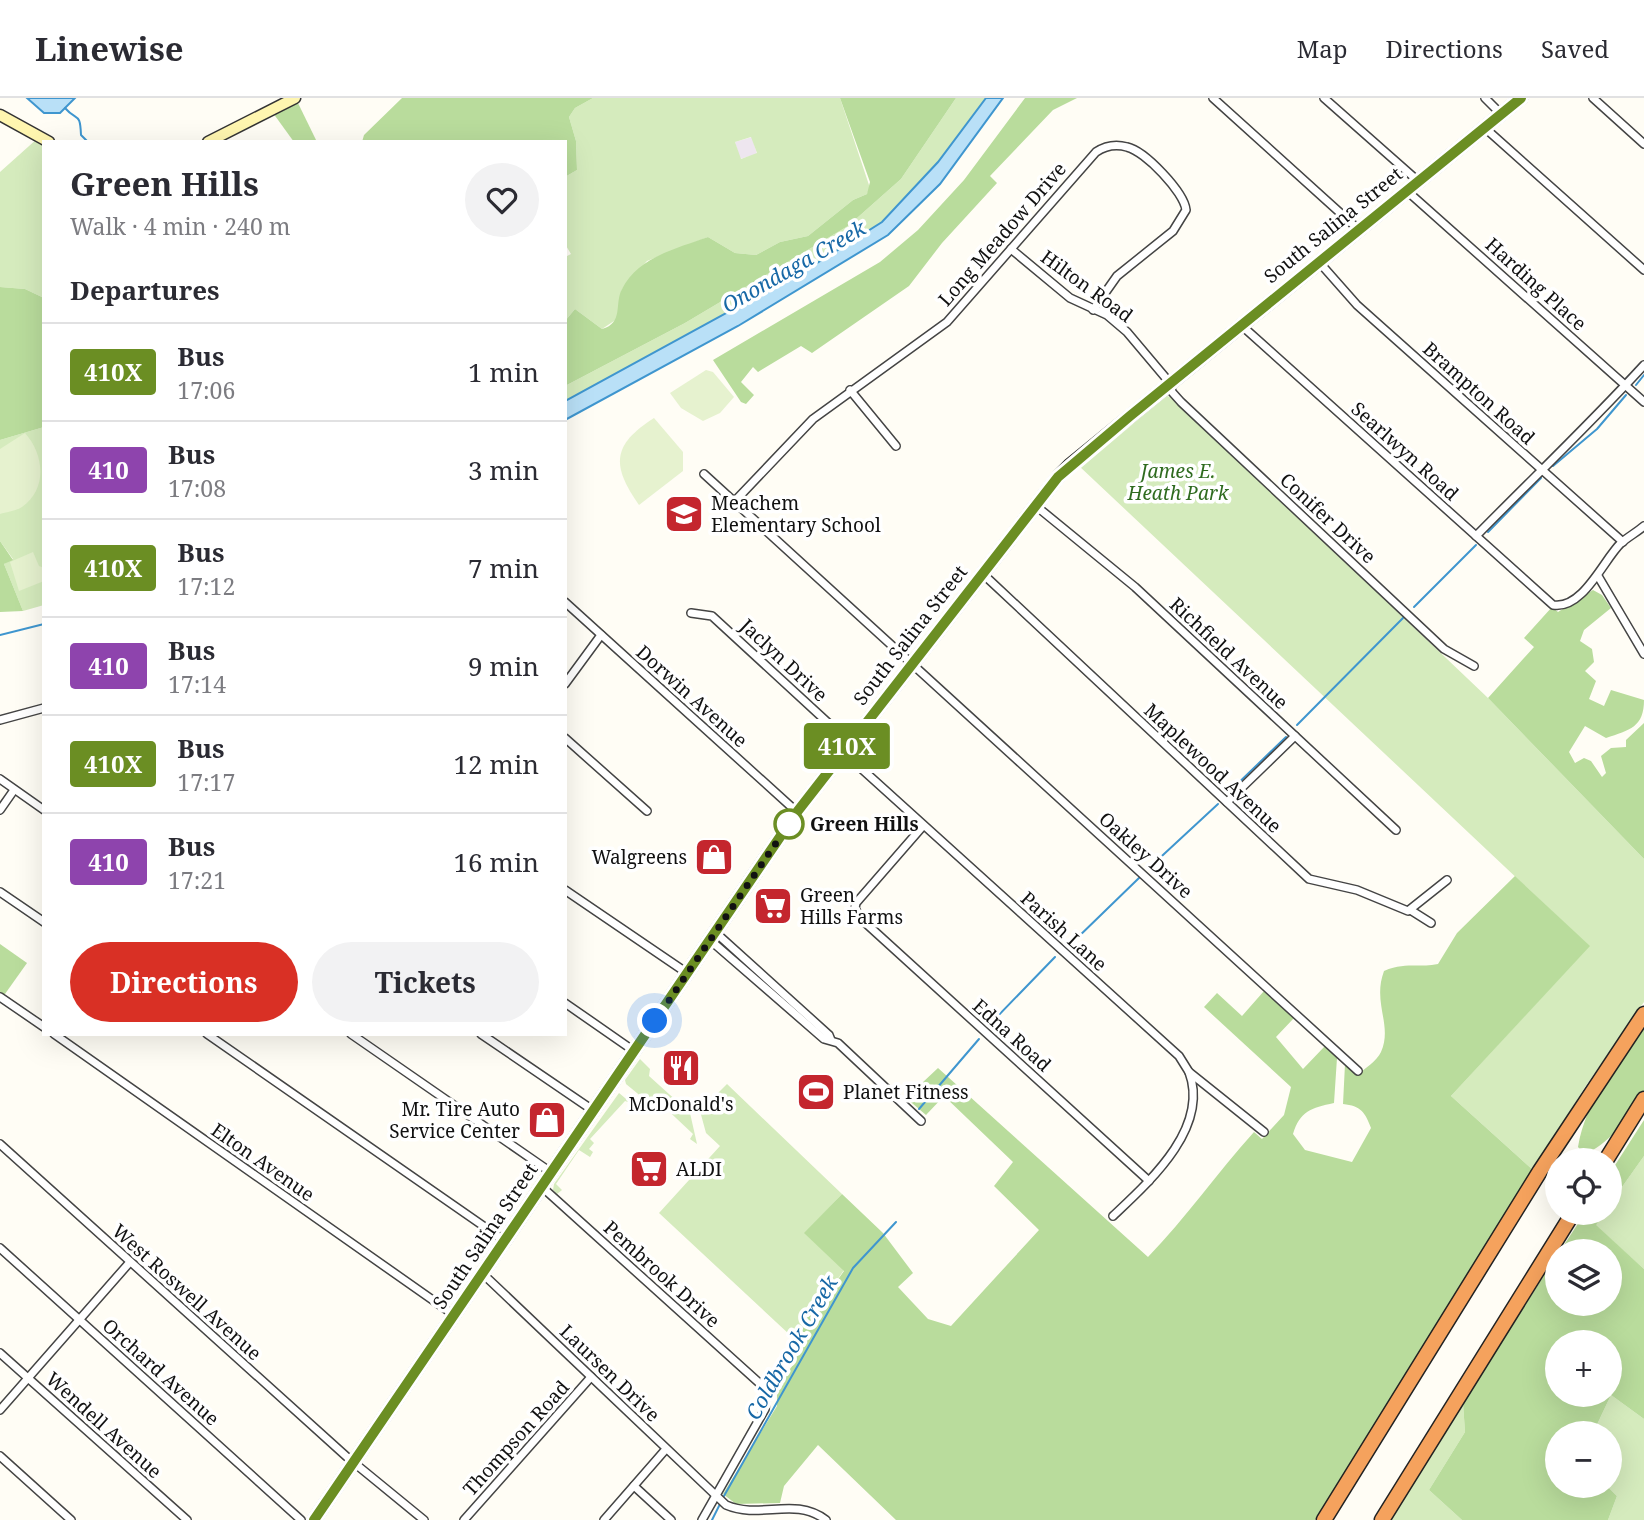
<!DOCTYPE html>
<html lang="en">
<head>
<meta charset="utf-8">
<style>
  body { margin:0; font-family:"Noto Serif",serif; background:#f2f2f3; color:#2b2b33; height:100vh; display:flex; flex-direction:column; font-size:26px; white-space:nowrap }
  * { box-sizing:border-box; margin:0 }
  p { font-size:23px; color:#7c7c81 }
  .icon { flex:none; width:38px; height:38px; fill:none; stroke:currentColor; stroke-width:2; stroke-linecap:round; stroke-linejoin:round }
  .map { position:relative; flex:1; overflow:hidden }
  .side { position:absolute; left:42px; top:42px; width:525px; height:896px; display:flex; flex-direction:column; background:#fff; border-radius:0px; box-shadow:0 7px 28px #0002 }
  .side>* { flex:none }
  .badge { padding:0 14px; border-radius:5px; font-size:24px; line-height:46px }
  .fabs { position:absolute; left:1545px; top:1050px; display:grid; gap:14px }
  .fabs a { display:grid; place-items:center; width:77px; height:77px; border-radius:50%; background:#fff; box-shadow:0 7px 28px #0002; font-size:35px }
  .you { position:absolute; width:35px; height:35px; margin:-18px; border:5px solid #fff; border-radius:50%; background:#1a73e8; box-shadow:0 0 0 10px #1a73e833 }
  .map>.badge { position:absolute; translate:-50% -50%; box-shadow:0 0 0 4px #fff }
  h2 { padding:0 28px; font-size:26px; line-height:63px }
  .round { display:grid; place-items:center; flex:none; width:74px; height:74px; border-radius:37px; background:#f2f2f3 }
  .summary { display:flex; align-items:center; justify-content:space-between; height:119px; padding:0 28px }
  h1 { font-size:33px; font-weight:700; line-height:52px }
  .cta { display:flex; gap:14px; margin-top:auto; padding:14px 28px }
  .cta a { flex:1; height:80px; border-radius:42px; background:#d93025; color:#fff; font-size:28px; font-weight:700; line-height:80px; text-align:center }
  .cta a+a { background:#f2f2f3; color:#2b2b33 }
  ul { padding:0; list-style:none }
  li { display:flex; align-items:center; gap:21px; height:98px; padding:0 28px; border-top:2px solid #e1e1e2 }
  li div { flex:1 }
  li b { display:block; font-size:26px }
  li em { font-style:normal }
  li .badge { min-width:77px; font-weight:700; text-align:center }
  header { display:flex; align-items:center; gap:42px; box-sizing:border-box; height:98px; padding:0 35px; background:#fff; border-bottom:2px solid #e1e1e2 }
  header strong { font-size:33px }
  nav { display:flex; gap:38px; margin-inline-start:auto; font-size:24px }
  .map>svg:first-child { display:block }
  .industrial { fill:#eee6ef }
  .green { fill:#d5ebbd; fill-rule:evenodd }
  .forest { fill:#b9dc9c; fill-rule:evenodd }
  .pitch { fill:#e6f2cf }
  .water { fill:#b9e0f7; stroke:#3f96cf; stroke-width:2 }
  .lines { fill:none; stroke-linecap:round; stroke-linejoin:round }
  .stream { stroke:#3f96cf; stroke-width:2 }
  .street-casing { stroke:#444; stroke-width:10 }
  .secondary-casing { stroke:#333; stroke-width:13 }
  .primary-casing { stroke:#222; stroke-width:15 }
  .highway-casing { stroke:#222; stroke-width:17 }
  .street { stroke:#fff; stroke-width:7 }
  .secondary { stroke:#fff6b0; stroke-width:10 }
  .primary { stroke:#f9d66b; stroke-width:12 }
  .highway { stroke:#f5a25d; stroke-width:14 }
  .line-casing { stroke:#fff; stroke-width:16 }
  .line { stroke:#6b8e23; stroke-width:10 }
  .walk { stroke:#111; stroke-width:7; stroke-dasharray:0 12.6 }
  .stop-dot { fill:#fff; stroke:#6b8e23; stroke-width:3.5 }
  .labels { text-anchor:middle; stroke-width:7; stroke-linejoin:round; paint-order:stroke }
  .street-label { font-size:19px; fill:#111; stroke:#fff }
  .park-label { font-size:19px; font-style:italic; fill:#2f6b1f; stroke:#fff }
  .poi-label { font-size:19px; fill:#111; stroke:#fff; text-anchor:start }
  .stop-label { font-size:19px; font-weight:bold; fill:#111; stroke:#fff; text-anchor:start }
  .water-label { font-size:21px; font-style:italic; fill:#1768a6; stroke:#fff }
</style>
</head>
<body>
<header>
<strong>Linewise</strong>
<nav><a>Map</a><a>Directions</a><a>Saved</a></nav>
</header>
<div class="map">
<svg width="1644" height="1422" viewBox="0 0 1644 1422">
  <rect width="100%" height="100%" fill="#fffdf5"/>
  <!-- industrial -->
  <path class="industrial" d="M752 39 757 56 740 61 735 44Z"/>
  <!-- green -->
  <g class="green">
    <path d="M593 0H840L870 90 867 96 853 102 808 138 780 144 756 157 735 155 708 139 647 163 622 191 617 221 602 231 575 211 565 223V159L571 156 565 146V79L577 72 576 43 569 19 575 10ZM751 39 757 55 741 61 735 44Z"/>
    <path d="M956 0H986L938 64 882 124 814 167 565 303V288L685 225 848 128 901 81Z"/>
    <path d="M38 40 44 44V200L25 191 0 189V74Z"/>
    <path d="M1164 297 1173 300 1488 600 1644 761V904L1585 989 1533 1072 1451 998 1589 848 1078 367Z"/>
    <path d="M44 329V507L23 513 4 466 13 461 0 443V342Z"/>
    <path d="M640 961 650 971 649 978 690 1015 697 1046 690 1041 693 1036 659 1004 654 1009 626 986 625 982Z"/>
    <path d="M727 986 842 1096 805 1135 844 1172 824 1201 790 1237 659 1115 720 1048 706 1035 700 1013Z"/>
    <path d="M619 995 631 1005 625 1003 590 1041 594 1045 589 1051 593 1054 590 1059 579 1052 556 1086 562 1092 557 1096 553 1092 554 1086Z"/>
    <path d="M1644 1058V1171L1595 1127 1604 1115H1610V1106Z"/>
    <path d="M1611 1297 1644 1321V1422H1608L1617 1398 1607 1388H1610V1335H1593Z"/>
    <path d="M1463 1305 1465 1334 1429 1392 1462 1422H1391Z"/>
  </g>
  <!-- forest -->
  <g class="forest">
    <path d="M402 0H593L575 10 569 19 576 43 577 72 565 79V44H362L364 37Z"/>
    <path d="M840 0H956L901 81 848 128 685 225 565 288V223L575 211 602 231C624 225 614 206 622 191 638 159 678 150 708 139L735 155 756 157 780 144 808 138 853 102 867 96 870 84Z"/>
    <path d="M1025 0H1077L1053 12 990 78 997 85 942 145 909 188 812 255 801 248 758 274 753 269 741 284 754 297 746 306 741 304 713 262 880 164 918 132 964 82Z"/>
    <path d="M297 3 317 44H294L273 15Z"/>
    <path d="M0 189 25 191 44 200V329L0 342Z"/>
    <path d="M0 443 13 462 4 466 23 513 0 514Z"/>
    <path d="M1593 492 1602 497 1611 510 1584 532 1580 543 1592 551 1594 564 1585 573 1596 583 1589 601 1604 608 1611 592 1644 602C1644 629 1630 632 1606 640L1585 628 1569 654 1575 665 1584 660 1591 663 1602 679 1606 675 1601 658 1611 650 1626 649V642L1644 625V761L1488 600 1534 549 1524 540 1552 509 1558 514Z"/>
    <path d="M1515 778 1590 848 1451 998 1533 1072 1315 1422H896L818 1347 784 1388 780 1405 736 1406 723 1396 777 1308V1288L793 1267 790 1237 824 1201 844 1173 804 1135 842 1096 883 1135 913 1175 898 1189 928 1221 951 1228 1039 1132 994 1088 1013 1064 944 998 926 1017 906 1000 938 970 1148 1159C1186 1120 1217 1075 1254 1034L1262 1041 1284 1017 1291 989 1204 909 1217 895 1242 918 1264 893 1294 920 1276 939 1303 971 1325 948 1337 960 1334 1005C1311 1010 1300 1013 1293 1036L1305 1052 1352 1064 1371 1030C1365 1014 1361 1008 1343 1006L1345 966 1357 977C1364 971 1377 963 1381 954 1393 927 1372 905 1384 873 1406 864 1416 870 1438 866L1457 835Z"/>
    <path d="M0 846 27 865 0 903Z"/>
    <path d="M1644 925C1644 942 1644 978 1644 992 1636 1014 1606 1049 1584 1056L1578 1049C1586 1002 1617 964 1644 925Z"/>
    <path d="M1644 1022V1058L1610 1106V1075Z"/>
    <path d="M1585 1115H1604L1596 1127 1644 1171V1321L1611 1297 1593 1335H1558V1388H1607L1617 1398 1608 1422H1462L1429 1392 1465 1334 1463 1305 1557 1157 1558 1206H1610V1153H1560ZM1558 1244H1610V1297H1558Z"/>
  </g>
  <!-- pitch -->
  <g class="pitch">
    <path d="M706 272 713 274 734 299 720 315 703 323 681 310 670 295Z"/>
    <path d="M654 320 683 354V373L639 407C611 367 612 347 654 320Z"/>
    <path d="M25 335C44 356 48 391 22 409 16 413 6 414 0 416V351Z"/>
    <path d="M33 454 39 468 44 470V483L19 493 10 464Z"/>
  </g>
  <!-- water -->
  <g class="water">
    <path d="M27 0H75L60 15H44Z"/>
    <path d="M986 0H1003L940 86 888 137 738 228 565 322V303L814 167 882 124 938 64Z"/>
  </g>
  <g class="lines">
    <!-- stream -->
    <g class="stream">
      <path d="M65 10C77 24 80 13 81 37L88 44"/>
      <path d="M1636 287 1644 277"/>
      <path d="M1553 368 1597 331 1626 297"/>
      <path d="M1488 434 1541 380"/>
      <path d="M1414 509 1476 447"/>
      <path d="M0 537 44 526"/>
      <path d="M1297 627 1403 520"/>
      <path d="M1229 694 1286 639"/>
      <path d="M1150 769 1218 706"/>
      <path d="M1072 845 1140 779"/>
      <path d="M991 925 1055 859"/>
      <path d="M919 1011 979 941"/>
      <path d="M724 1398 853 1170 896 1124"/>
      <path d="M712 1422 720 1406"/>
    </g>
    <!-- street casing -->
    <g class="street-casing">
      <g id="street">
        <path d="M1213 0 1358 131"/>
        <path d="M1324 0 1418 83"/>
        <path d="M1485 0 1501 16"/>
        <path d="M1593 0 1644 46"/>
        <path d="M1485 30 1644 172"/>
        <path d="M1407 93 1644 304"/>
        <path d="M1011 151 1070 200 1107 217 1127 234 1170 285 1172 294 1181 304 1444 551 1474 568"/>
        <path d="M1319 164 1357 207 1623 444"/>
        <path d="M1241 227 1553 507C1583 512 1604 461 1621 445 1628 439 1637 434 1644 428"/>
        <path d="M850 292 896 348"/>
        <path d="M704 376 1358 973"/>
        <path d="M733 405 813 321 947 224 1096 54C1105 48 1116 46 1127 49 1145 53 1184 94 1186 112L1173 133 1117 178 1093 212"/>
        <path d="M1036 408 1135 489 1396 732"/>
        <path d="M1476 438C1532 381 1590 326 1644 267"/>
        <path d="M983 476 1309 781 1357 792 1408 813 1447 782"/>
        <path d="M1598 478 1644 556"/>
        <path d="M565 504 797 714"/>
        <path d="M691 515 712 518 850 645"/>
        <path d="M565 586 601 537"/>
        <path d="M0 622 44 610"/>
        <path d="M565 640 647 713"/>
        <path d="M843 654 1179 958 1189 974 1264 1034"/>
        <path d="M0 681 44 712"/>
        <path d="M1227 704 1295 638"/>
        <path d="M0 712 14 692"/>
        <path d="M923 728 856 805 855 810 860 820 1149 1083"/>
        <path d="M565 792 687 875"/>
        <path d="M0 794 44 824"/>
        <path d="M1412 813 1431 825"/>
        <path d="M715 834 829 937 831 942"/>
        <path d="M710 842 824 941 838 945 921 1023"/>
        <path d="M0 899 44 929"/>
        <path d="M565 905 634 953"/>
        <path d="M54 936 454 1217"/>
        <path d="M207 936 505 1143"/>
        <path d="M351 936 552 1075"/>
        <path d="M481 936 594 1013"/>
        <path d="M0 1046 347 1359 424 1422"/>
        <path d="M542 1089 767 1292 765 1311 702 1422"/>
        <path d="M1113 1118C1149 1084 1210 1030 1189 974"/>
        <path d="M0 1150 301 1422"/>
        <path d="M483 1176 726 1407C761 1422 794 1398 826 1422"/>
        <path d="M0 1255 187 1422"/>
        <path d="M0 1312 130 1164"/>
        <path d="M0 1358 71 1422"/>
        <path d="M634 1388 671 1422"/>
        <path d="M464 1422 591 1279"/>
        <path d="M604 1422 666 1351"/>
      </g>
    </g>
    <!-- secondary casing -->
    <g class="secondary-casing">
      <g id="secondary">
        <path d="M0 17 49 44"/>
        <path d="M208 44 295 0"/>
      </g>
    </g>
    <!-- primary casing -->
    <g class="primary-casing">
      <path id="primary" d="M314 1422 797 714 1058 379 1070 367 1521 0"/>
    </g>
    <!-- highway casing -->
    <g class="highway-casing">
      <g id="highway">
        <path d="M1606 1062 1644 1001"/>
        <path d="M1324 1422 1540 1073 1644 916"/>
        <path d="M1382 1422 1573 1115"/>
      </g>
    </g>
    <!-- street -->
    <use href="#street" class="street"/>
    <!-- secondary -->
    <use href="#secondary" class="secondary"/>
    <!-- primary -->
    <use href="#primary" class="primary"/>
    <!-- highway -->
    <use href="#highway" class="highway"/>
  </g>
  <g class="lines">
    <!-- line casing -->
    <g class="line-casing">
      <path id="line" d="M314 1422 797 714 1058 379 1130 318 1521 0"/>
    </g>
    <!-- line -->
    <use href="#line" class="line"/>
    <!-- walk -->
    <path class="walk" d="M655 923 789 726"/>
  </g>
  <!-- icons -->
  <defs>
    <g id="school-square" transform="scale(2.0125)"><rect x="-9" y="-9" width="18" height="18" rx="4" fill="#c4262e" stroke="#fff"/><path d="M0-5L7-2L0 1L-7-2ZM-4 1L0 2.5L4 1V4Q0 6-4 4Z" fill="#fff"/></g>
    <g id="shop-square" transform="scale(2.0125)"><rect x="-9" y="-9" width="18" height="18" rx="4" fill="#c4262e" stroke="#fff"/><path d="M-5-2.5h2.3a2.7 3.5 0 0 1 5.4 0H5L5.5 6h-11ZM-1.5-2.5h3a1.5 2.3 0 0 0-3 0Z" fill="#fff"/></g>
    <g id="supermarket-square" transform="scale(2.0125)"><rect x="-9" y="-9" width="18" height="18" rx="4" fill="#c4262e" stroke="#fff"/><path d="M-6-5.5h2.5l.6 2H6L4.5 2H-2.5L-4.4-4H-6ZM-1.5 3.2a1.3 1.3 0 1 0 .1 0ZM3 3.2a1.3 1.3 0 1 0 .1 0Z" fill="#fff"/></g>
    <g id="restaurant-square" transform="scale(2.0125)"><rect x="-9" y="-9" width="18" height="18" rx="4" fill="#c4262e" stroke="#fff"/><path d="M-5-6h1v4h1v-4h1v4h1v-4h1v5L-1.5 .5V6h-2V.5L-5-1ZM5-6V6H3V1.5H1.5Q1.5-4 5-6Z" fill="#fff"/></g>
    <g id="stadium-square" transform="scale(2.0125)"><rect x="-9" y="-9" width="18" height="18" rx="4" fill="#c4262e" stroke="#fff"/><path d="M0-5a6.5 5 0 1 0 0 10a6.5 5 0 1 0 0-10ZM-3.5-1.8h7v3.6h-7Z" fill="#fff"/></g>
  </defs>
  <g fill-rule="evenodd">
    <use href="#school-square" x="684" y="416"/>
    <use href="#shop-square" x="714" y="759"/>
    <use href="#supermarket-square" x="773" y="808"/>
    <use href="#restaurant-square" x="681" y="970"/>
    <use href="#stadium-square" x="816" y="994"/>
    <use href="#shop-square" x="547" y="1022"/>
    <use href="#supermarket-square" x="649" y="1071"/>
  </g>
  <!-- markers -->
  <circle class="stop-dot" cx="789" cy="726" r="14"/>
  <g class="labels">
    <!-- street labels -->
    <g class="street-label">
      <text transform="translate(1333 127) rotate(-39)" y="7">South Salina Street</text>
      <text transform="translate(1002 136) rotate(-49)" y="7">Long Meadow Drive</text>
      <text transform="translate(1536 186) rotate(42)" y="7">Harding Place</text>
      <text transform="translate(1087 188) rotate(36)" y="7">Hilton Road</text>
      <text transform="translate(1479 295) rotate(42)" y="7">Brampton Road</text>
      <text transform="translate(1405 353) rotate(42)" y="7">Searlwyn Road</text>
      <text transform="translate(1328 420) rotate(43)" y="7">Conifer Drive</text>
      <text transform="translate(910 537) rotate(-52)" y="7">South Salina Street</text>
      <text transform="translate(1229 555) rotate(43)" y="7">Richfield Avenue</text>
      <text transform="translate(784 562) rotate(43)" y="7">Jaclyn Drive</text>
      <text transform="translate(692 598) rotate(42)" y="7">Dorwin Avenue</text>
      <text transform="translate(1213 670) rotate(43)" y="7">Maplewood Avenue</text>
      <text transform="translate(1146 757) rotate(42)" y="7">Oakley Drive</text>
      <text transform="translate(1064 833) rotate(42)" y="7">Parish Lane</text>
      <text transform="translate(1012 937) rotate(42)" y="7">Edna Road</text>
      <text transform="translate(263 1064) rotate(35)" y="7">Elton Avenue</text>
      <text transform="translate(485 1138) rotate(-56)" y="7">South Salina Street</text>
      <text transform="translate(662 1176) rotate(42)" y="7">Pembrook Drive</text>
      <text transform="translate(187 1194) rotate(42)" y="7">West Roswell Avenue</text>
      <text transform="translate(161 1274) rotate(42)" y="7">Orchard Avenue</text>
      <text transform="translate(610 1275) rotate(44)" y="7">Laursen Drive</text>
      <text transform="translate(104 1327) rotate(42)" y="7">Wendell Avenue</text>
      <text transform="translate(516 1340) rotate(-48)" y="7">Thompson Road</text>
    </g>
    <!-- park labels -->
    <g class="park-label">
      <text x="1178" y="380">James E.<tspan x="1178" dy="22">Heath Park</tspan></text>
    </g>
    <!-- poi labels -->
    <g class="poi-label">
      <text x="711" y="412">Meachem<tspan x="711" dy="22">Elementary School</tspan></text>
      <text x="687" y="766" text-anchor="end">Walgreens</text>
      <text x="800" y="804">Green<tspan x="800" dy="22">Hills Farms</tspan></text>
      <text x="843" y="1001">Planet Fitness</text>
      <text x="681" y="1013" text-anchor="middle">McDonald's</text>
      <text x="520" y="1018" text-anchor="end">Mr. Tire Auto<tspan x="520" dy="22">Service Center</tspan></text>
      <text x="676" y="1078">ALDI</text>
    </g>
    <!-- stop labels -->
    <g class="stop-label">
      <text x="810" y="733">Green Hills</text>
    </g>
    <!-- water labels -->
    <g class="water-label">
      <text transform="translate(794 169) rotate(-30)" y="7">Onondaga Creek</text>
      <text transform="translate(792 1250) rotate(-60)" y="7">Coldbrook Creek</text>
    </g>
  </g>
</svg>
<div class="fabs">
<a><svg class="icon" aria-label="locate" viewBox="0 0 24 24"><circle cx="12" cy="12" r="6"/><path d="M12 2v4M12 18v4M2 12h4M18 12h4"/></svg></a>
<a><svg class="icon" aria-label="layers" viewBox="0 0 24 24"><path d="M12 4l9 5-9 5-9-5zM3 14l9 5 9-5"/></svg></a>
<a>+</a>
<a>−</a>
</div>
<div class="you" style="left:655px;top:923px"></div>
<b class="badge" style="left:847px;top:648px;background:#6b8e23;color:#fff">410X</b>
<section class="side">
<div class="summary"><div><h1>Green Hills</h1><p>Walk · 4 min · 240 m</p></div><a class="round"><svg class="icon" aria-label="heart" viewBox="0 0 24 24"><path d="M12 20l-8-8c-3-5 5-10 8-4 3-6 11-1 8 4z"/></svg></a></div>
<h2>Departures</h2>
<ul>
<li><span class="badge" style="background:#6b8e23;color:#fff">410X</span><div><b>Bus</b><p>17:06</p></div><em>1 min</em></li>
<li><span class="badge" style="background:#8e44ad;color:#fff">410</span><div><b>Bus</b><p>17:08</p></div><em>3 min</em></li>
<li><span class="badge" style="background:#6b8e23;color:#fff">410X</span><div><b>Bus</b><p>17:12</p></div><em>7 min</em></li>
<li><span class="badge" style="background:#8e44ad;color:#fff">410</span><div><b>Bus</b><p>17:14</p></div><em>9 min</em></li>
<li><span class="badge" style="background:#6b8e23;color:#fff">410X</span><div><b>Bus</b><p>17:17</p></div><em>12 min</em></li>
<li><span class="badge" style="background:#8e44ad;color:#fff">410</span><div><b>Bus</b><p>17:21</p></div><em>16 min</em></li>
</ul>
<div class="cta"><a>Directions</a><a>Tickets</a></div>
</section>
</div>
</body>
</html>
